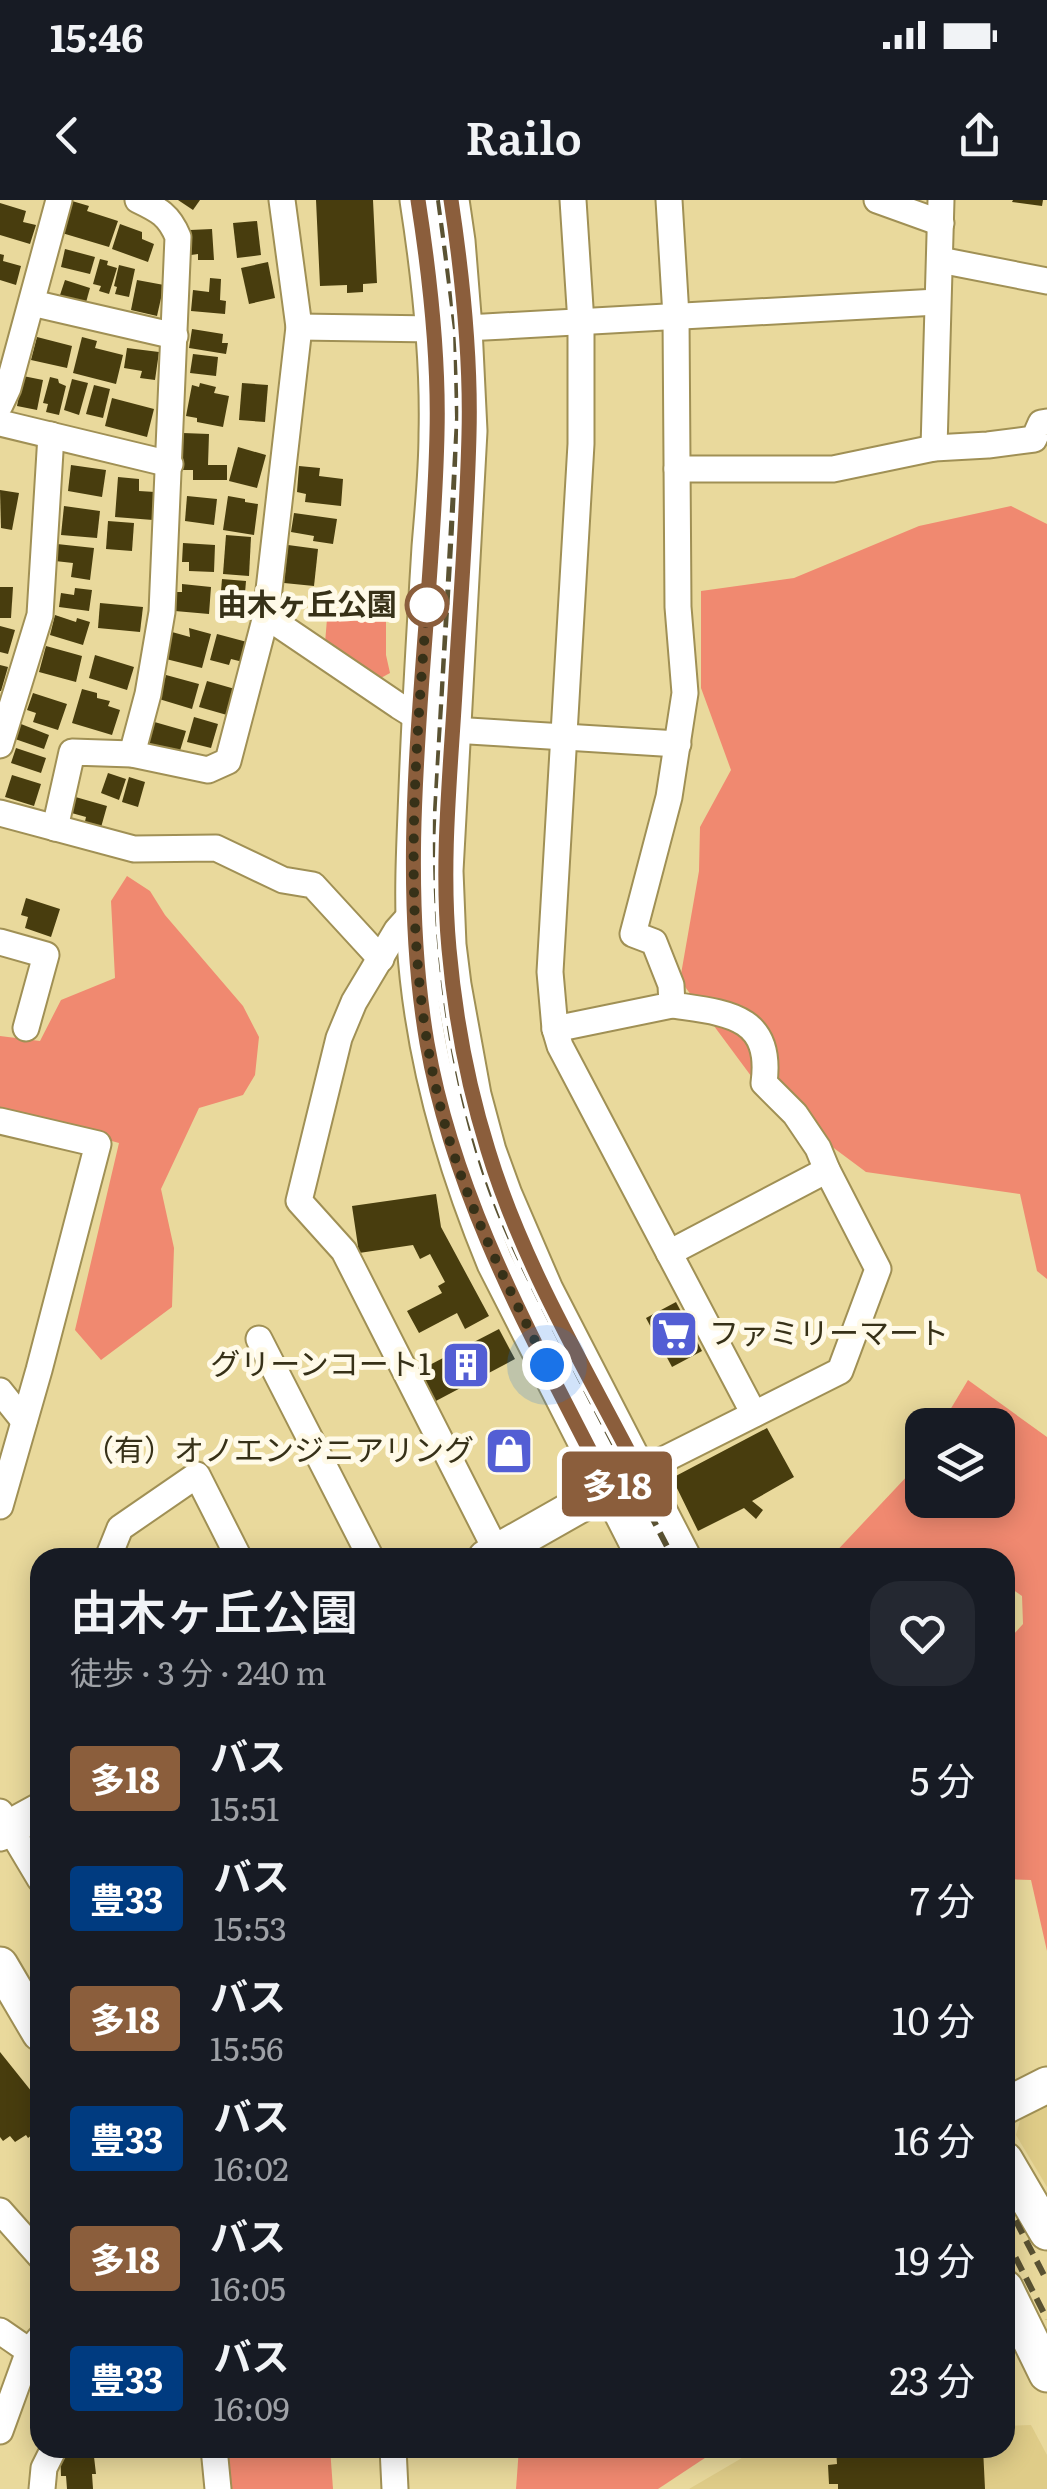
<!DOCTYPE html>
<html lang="ja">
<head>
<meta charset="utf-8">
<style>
  body { margin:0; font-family:Literata,"Noto Sans JP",serif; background:#242831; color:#f1f3f6; height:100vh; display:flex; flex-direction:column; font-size:38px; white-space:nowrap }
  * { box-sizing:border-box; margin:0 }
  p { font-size:32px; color:#9ea1a6 }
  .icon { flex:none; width:55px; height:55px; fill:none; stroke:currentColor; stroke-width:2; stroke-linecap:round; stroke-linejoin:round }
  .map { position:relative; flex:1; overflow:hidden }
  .panel { position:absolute; left:30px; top:1348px; width:985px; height:910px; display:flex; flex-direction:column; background:#171b24; border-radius:30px; box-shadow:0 5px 25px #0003 }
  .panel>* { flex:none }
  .badge { padding:0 20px; border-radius:8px; font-size:35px; line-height:65px }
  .fabs { position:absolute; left:905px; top:1208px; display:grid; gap:20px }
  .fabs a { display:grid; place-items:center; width:110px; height:110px; border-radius:20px; background:#171b24; box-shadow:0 5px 25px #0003; font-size:50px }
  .you { position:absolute; width:50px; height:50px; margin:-25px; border:8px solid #fff; border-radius:50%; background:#1a73e8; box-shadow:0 0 0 15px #1a73e833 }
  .map>.badge { position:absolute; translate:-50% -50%; box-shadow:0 0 0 5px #fff }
  .round { display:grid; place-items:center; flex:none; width:105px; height:105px; border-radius:30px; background:#242831 }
  .head { display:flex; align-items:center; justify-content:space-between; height:170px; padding:0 40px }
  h1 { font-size:48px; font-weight:600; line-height:75px }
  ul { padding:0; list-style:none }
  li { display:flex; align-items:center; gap:30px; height:120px; padding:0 40px }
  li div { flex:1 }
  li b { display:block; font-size:38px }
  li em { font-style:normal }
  li .badge { min-width:110px; font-weight:700; text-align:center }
  .status { display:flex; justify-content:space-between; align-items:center; height:70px; padding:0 50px; background:#171b24; direction:ltr }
  .status svg { height:28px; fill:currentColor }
  header { display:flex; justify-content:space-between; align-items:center; height:130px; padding:0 40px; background:#171b24; font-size:45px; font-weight:600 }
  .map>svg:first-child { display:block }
  .built { fill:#dfcc88 }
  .green { fill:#f08970 }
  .building { fill:#483d0e }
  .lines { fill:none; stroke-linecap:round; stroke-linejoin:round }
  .street-casing { stroke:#a09055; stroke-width:29 }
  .secondary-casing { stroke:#a09055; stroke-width:39 }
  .street { stroke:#fff; stroke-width:25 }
  .secondary { stroke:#fff; stroke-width:35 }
  .rail { stroke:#5a5232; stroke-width:6; stroke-dasharray:15 8; stroke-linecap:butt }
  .line-casing { stroke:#fff; stroke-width:22 }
  .line { stroke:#8b5e3c; stroke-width:15 }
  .walk { stroke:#373118; stroke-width:10; stroke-dasharray:0 18 }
  .stop-dot { fill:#fff; stroke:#8b5e3c; stroke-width:5 }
  .labels { text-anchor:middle; stroke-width:10; stroke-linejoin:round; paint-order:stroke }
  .stop-label { font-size:30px; font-weight:bold; fill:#373118; stroke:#fffae8; text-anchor:end }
  .poi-label { font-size:30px; fill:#373118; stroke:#fffae8; text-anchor:end }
</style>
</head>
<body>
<div class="status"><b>15:46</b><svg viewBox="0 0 49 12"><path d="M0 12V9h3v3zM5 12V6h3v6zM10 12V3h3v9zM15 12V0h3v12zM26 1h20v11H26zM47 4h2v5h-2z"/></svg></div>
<header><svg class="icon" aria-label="back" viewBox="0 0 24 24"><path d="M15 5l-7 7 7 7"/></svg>Railo<svg class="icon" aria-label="share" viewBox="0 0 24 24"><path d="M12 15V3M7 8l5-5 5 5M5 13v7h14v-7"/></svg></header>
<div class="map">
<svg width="1047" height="2289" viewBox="0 0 1047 2289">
  <rect width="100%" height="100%" fill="#e9d99c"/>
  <!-- built -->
  <g class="built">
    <path d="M1047 1903V1987L1016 1935 1021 1917Z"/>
    <path d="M1031 2225 1047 2255V2289H689L759 2248H1005V2226Z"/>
  </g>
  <!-- green -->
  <g class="green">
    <path d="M1011 306 1047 324V1079L1037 1071 1020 994 866 972 768 899 680 780 699 671 700 627 731 570 701 488V391L794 378 919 326Z"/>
    <path d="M328 407 386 416V455L390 473 379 479 325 443Z"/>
    <path d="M127 676 150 691 165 715 243 806 259 837 255 875 243 895 199 908 161 989 174 1048 172 1107 101 1160 75 1130 119 943 0 910V836L40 841 61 800 115 778 111 701Z"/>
    <path d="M968 1180 1047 1237V1751L1031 1680 1005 1679V1444L1023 1424 1022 1396 1005 1384V1358L831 1357 911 1272 922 1254V1300H998V1225H941Z"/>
    <path d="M224 2248H330L333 2289H227Z"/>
    <path d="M519 2248H720L658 2289H516Z"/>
  </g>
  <!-- building -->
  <g class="building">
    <path d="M178 0H200L193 10Z"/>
    <path d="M316 0H373L377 83 363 84V92L347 93V85L320 86Z"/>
    <path d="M1013 0H1043L1042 6 1012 2Z"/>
    <path d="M72 1 89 6 87 11 118 21 109 47 62 33Z"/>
    <path d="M0 3 26 11 23 22 36 25 30 44 0 35Z"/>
    <path d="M257 21 261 55 237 58 233 23Z"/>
    <path d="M120 24 142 32V39L154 44 148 62 112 49Z"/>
    <path d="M212 29 214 60H198V54L191 55 190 30Z"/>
    <path d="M65 49 95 57 90 74 61 67Z"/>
    <path d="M0 54 4 55 3 61 21 66 16 85 0 80Z"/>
    <path d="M100 59 108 61 107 65 117 68 109 94 99 91 101 86 93 84Z"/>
    <path d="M268 62 275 98 249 104 241 68Z"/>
    <path d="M119 65 135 69 129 97 115 94 117 87 114 86Z"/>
    <path d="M210 78 221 79 220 100 226 101 225 114 191 111 193 90 209 92Z"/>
    <path d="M65 80 90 88 85 106 59 98Z"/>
    <path d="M137 80 164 85 157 116 131 110Z"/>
    <path d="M192 129 223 134 222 143H228L226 154 189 148Z"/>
    <path d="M37 137 72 146 67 168 31 160Z"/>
    <path d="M82 137 97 141 95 148 123 155 116 184 73 173Z"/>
    <path d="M127 148 159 152 155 180 140 178 142 171 124 168Z"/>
    <path d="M193 154 218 157 216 176 190 173Z"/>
    <path d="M23 176 43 180 37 210 17 206Z"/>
    <path d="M50 177 58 179 59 183 66 186 59 215 46 212 48 204 43 203Z"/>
    <path d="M72 179 88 183 79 215 64 210Z"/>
    <path d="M200 183 216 187 214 193 229 196 223 227 197 222V218L186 216 192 185 199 187Z"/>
    <path d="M242 183 268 185 265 222 239 220Z"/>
    <path d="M94 185 110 189 103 218 86 214Z"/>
    <path d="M112 198 154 209 147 237 105 226Z"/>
    <path d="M183 233 209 234 208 265H227V280H193V270H182Z"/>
    <path d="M238 247 266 255 257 288 229 281Z"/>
    <path d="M71 265 106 270 102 297 68 291Z"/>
    <path d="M299 266 320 268 319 276 343 279 341 306 305 302 306 294 297 292Z"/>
    <path d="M118 277 139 279V291L155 292 153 320 115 317Z"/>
    <path d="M0 290 19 293 12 330 1 328Z"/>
    <path d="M187 296 217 299 214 325 185 321Z"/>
    <path d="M228 296 245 299V302L258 304 254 335 223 330Z"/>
    <path d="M64 306 100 311 97 338 61 335Z"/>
    <path d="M294 313 337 319 333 344 313 341 314 336 291 332Z"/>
    <path d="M108 321 134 323 132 351 106 349Z"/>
    <path d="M226 335 251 337 249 376 223 374Z"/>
    <path d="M183 343 215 345 214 372 189 371V362H182Z"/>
    <path d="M57 344 94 348 90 380 71 377 73 363 55 361Z"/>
    <path d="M288 345 318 349 314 386 284 383Z"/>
    <path d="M222 379 246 381 243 417 219 415Z"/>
    <path d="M182 384 211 387 209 414 175 411 177 392H182Z"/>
    <path d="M0 387H13L11 418H0Z"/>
    <path d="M75 388 92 390 89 411 59 407 61 393 74 395Z"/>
    <path d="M100 403 143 407 140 432 98 428Z"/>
    <path d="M55 415 76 422 77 418 90 422 83 445 50 435Z"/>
    <path d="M0 426 15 430 8 454 0 452Z"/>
    <path d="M189 428 211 434 202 468 166 459 172 432 190 437Z"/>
    <path d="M217 434 247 442 243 462 231 459 229 465 210 460Z"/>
    <path d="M46 446 82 456 76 482 39 472Z"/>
    <path d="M95 455 134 467 127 490 89 478Z"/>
    <path d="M0 465 8 467 1 491H0Z"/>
    <path d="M166 475 199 484 192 509 159 499Z"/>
    <path d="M207 481 235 489 227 515 199 507Z"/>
    <path d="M82 489 97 493V498L110 501 108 506 120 510 112 535 72 523Z"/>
    <path d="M33 493 67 504 58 530 33 522 36 513 27 510Z"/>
    <path d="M194 517 218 524 211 548 187 542Z"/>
    <path d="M151 521 186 531 179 554 145 543Z"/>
    <path d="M21 524 49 535 44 549 15 539Z"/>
    <path d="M16 548 46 558 41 573 11 563Z"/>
    <path d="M108 573 126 579 119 600 101 593Z"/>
    <path d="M12 575 41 584 34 606 5 597Z"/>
    <path d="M129 577 145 582 138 607 122 602Z"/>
    <path d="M72 596 107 606 100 631 84 626 86 617 68 612Z"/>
    <path d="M26 698 60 709 51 737 25 728 28 717 21 715Z"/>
    <path d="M436 994 441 1027 489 1116 465 1129 457 1113 419 1133 407 1111 442 1093 438 1086 445 1082 430 1054 420 1059 413 1045 359 1053 352 1006Z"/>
    <path d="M676 1102 702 1151 672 1167 646 1118Z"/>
    <path d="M499 1129 515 1159 434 1202 418 1171Z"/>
    <path d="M767 1228 794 1277 752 1301 763 1310 756 1319 744 1308 698 1331 672 1278Z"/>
    <path d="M0 1852 40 1902V1913L35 1917 40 1923V1929L28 1938 26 1935 15 1942 10 1936 3 1941 0 1937Z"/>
    <path d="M60 2248H93L96 2274H92L93 2289H67L66 2276H61Z"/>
    <path d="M836 2248H983L985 2289H838V2284H829L828 2265 837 2264Z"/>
  </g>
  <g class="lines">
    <!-- street casing -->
    <g class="street-casing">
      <g id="street">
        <path d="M573 0 581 123V244L550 772 555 829 560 846 754 1214"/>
        <path d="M877 0 941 23"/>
        <path d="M940 60 1047 81"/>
        <path d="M32 103 175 136"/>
        <path d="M299 127 434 129 485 127 937 102"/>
        <path d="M0 205 8 188 59 0"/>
        <path d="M0 223 170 264"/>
        <path d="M934 248 941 0"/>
        <path d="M677 269H833L934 248 988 245 1034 239 1041 223 1047 222"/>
        <path d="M266 416 399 506 420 519 453 530 678 544"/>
        <path d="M0 545 40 415 51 235"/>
        <path d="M132 554 148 494 162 412 178 37C169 15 159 10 138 0"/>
        <path d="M0 613 134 649 216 648 283 680 313 685 381 759"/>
        <path d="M55 628 72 552 132 554 208 570 228 561 266 416 299 127 282 0"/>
        <path d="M414 711 397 730 354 802 339 838 299 1001 344 1051 500 1358"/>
        <path d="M0 742 46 755 26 828"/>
        <path d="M555 829 672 805 671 785 654 742 633 734 669 597 685 493 678 407 676 116 669 0"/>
        <path d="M0 921 98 944 39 1170 0 1306"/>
        <path d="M669 1053 827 970"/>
        <path d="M259 1139 371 1358"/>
        <path d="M0 1191 24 1221"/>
        <path d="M639 1272 840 1171 878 1069 827 970 818 948 795 914 764 883C773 814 725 813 672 805"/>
        <path d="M108 1358 120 1328 197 1275 239 1358"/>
        <path d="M0 1612 40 1679"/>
        <path d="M0 2011 40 2056"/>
        <path d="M0 2131 29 2151"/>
        <path d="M0 2231 29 2151 40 2138"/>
        <path d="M214 2248 218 2289"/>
        <path d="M393 2248 395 2289"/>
        <path d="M42 2289 44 2268 54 2248"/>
      </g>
    </g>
    <!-- secondary casing -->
    <g class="secondary-casing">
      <g id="secondary">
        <path d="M418 0C430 77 439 156 437 234 437 272 433 310 430 347 425 428 420 509 417 589 415 640 412 690 415 741 422 853 452 959 495 1063L645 1358"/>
        <path d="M451 0 457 41 464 128 469 231 445 671 448 745 453 785 473 895 488 951 504 995 545 1090 683 1358"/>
        <path d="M486 1358 629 1277"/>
        <path d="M0 1633 40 1611"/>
        <path d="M0 1765 40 1833"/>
        <path d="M1005 1906 1047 1885"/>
        <path d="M1005 1960 1047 2032"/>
        <path d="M1005 2088 1047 2174"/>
      </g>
    </g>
    <!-- street -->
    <use href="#street" class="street"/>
    <!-- secondary -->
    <use href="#secondary" class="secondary"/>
    <!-- rail -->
    <g class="rail">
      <path d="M439 0 456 130 458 218 436 610C434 727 445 842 479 955 500 1025 535 1090 568 1155 603 1223 638 1290 673 1358"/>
      <path d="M1005 2000 1047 2081"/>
      <path d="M1005 2037 1047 2119"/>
    </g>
  </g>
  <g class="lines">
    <!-- line casing -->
    <g class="line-casing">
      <path id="line" d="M418 0C430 77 439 155 437 233 433 434 393 643 427 843 455 1004 536 1144 609 1288L639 1272C585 1167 522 1063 488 950 468 886 455 816 449 749 441 664 450 577 455 492 460 406 467 320 469 234 471 160 462 73 451 0"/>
    </g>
    <!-- line -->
    <use href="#line" class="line"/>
    <!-- walk -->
    <path class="walk" d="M427 405C414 570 400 743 440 905 462 997 505 1081 547 1165"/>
  </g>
  <!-- icons -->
  <defs>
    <g id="supermarket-square" transform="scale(2.5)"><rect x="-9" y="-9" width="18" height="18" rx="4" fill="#535ed4" stroke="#fffae8"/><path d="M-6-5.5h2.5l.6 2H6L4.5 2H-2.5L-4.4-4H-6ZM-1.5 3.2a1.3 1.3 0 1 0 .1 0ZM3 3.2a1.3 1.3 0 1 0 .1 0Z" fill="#fff"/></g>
    <g id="building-square" transform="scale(2.5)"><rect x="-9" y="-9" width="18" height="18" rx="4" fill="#535ed4" stroke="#fffae8"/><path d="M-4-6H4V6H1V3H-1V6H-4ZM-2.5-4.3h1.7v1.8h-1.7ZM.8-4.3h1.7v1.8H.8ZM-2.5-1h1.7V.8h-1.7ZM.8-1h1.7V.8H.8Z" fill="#fff"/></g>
    <g id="shop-square" transform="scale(2.5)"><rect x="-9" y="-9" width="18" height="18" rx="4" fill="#535ed4" stroke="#fffae8"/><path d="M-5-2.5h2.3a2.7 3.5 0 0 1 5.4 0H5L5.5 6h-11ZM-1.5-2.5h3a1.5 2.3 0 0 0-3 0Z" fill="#fff"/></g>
  </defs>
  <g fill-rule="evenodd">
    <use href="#supermarket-square" x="674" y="1134"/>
    <use href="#building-square" x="466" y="1165"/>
    <use href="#shop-square" x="509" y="1251"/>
  </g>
  <!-- markers -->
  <circle class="stop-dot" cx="427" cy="405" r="20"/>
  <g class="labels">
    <!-- stop labels -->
    <g class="stop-label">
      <text x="397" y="415">由木ヶ丘公園</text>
    </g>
    <!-- poi labels -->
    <g class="poi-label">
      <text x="709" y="1144" text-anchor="start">ファミリーマート</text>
      <text x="431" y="1175">グリーンコート1</text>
      <text x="474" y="1261">（有）オノエンジニアリング</text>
    </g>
  </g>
</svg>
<div class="fabs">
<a><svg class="icon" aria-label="layers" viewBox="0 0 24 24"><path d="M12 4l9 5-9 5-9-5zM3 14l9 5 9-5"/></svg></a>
</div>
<div class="you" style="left:547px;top:1165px"></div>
<b class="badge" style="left:617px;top:1284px;background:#8b5e3c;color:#fff">多18</b>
<section class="panel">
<div class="head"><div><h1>由木ヶ丘公園</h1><p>徒歩 · 3 分 · 240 m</p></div><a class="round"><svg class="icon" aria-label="heart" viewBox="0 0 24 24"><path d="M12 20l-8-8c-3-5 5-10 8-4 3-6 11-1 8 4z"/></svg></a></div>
<ul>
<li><span class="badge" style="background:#8b5e3c;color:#fff">多18</span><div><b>バス</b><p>15:51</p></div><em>5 分</em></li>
<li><span class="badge" style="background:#003b80;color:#fff">豊33</span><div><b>バス</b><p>15:53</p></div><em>7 分</em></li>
<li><span class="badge" style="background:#8b5e3c;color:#fff">多18</span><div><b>バス</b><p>15:56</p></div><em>10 分</em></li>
<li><span class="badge" style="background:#003b80;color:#fff">豊33</span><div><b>バス</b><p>16:02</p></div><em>16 分</em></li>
<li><span class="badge" style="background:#8b5e3c;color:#fff">多18</span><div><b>バス</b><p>16:05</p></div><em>19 分</em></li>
<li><span class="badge" style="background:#003b80;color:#fff">豊33</span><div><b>バス</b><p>16:09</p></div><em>23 分</em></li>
</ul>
</section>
</div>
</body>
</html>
